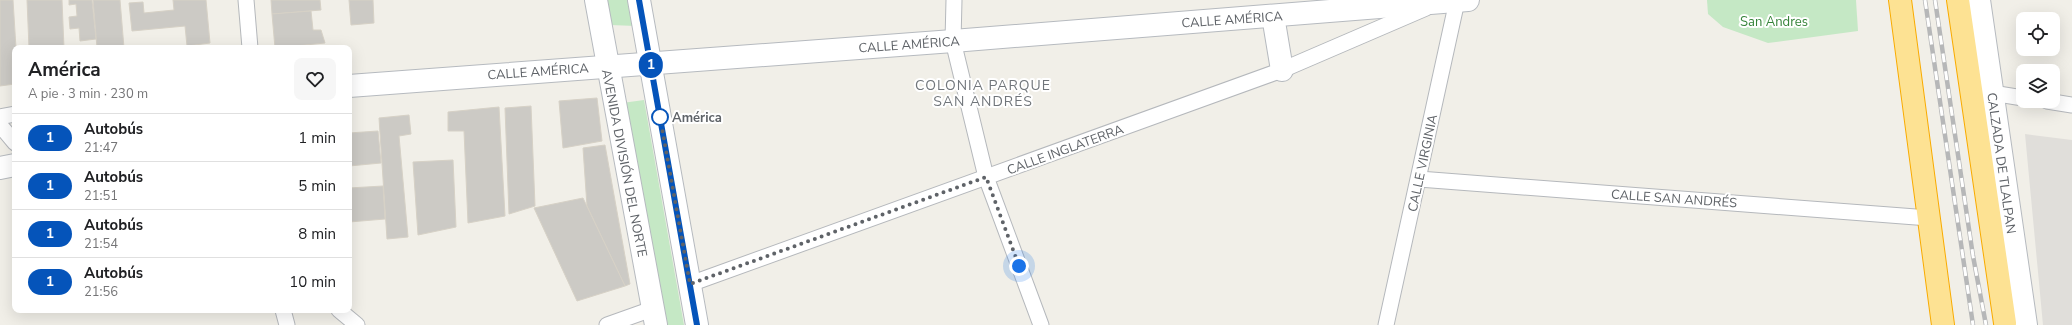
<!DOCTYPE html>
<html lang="es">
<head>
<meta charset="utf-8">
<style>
  body { margin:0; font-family:"Nunito Sans",sans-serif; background:#f6f6f6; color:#202124; height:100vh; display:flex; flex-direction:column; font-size:15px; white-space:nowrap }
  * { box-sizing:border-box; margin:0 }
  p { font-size:13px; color:#757577 }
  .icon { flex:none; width:22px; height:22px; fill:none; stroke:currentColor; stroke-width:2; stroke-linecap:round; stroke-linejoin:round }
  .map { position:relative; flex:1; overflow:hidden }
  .sheet { position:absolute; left:12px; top:45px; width:340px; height:268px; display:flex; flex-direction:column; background:#fff; border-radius:8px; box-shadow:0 4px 16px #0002 }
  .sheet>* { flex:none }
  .badge { padding:0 8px; border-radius:13px; font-size:14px; line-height:26px }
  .fabs { position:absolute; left:2016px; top:12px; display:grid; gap:8px }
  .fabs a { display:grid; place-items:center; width:44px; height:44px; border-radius:8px; background:#fff; box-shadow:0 4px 16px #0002; font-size:20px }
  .you { position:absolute; width:20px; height:20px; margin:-10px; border:3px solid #fff; border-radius:50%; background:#1a73e8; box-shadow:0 0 0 6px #1a73e833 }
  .map>.badge { position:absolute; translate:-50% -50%; box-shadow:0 0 0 2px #fff }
  .round { display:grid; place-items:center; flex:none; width:42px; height:42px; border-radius:8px; background:#f6f6f6 }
  .head { display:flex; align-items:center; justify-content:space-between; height:68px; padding:0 16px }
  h1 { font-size:19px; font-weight:700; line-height:30px }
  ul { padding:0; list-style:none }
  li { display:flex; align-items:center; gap:12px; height:48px; padding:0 16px; border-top:1px solid #e0e0e0 }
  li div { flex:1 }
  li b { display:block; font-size:15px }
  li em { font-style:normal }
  li .badge { min-width:44px; font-weight:700; text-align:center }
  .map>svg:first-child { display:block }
  .industrial { fill:#e0deda }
  .green { fill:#c5e8c5 }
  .building { fill:#cccac5; stroke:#d6d1c6 }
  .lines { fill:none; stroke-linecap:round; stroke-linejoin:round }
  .street-casing { stroke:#b5b8bc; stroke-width:17 }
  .secondary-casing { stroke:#b6babf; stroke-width:24 }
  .highway-casing { stroke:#f9ab00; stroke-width:24 }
  .street { stroke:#fff; stroke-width:15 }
  .secondary { stroke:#fff; stroke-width:22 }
  .highway { stroke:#fde293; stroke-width:22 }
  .rail-casing { stroke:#b6b7b8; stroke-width:4.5 }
  .rail { stroke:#fff; stroke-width:3; stroke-dasharray:9; stroke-linecap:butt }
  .line-casing { stroke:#fff; stroke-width:9 }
  .line { stroke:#0554ba; stroke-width:6 }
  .walk { stroke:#5f6368; stroke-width:4; stroke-dasharray:0 7.2 }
  .stop-dot { fill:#fff; stroke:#0554ba; stroke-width:2 }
  .labels { text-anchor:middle; stroke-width:4; stroke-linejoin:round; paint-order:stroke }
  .street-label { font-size:13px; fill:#5f6368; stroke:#fff }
  .park-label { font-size:13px; fill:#348238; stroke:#fff }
  .stop-label { font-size:13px; font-weight:bold; fill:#5f6368; stroke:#fff; text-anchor:start }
  .neighbourhood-label { font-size:14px; letter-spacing:1px; fill:#70757a; stroke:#fff }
</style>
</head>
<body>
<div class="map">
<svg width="2072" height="325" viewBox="0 0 2072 325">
  <rect width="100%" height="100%" fill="#f1efe8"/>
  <!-- industrial -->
  <path class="industrial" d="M2025 134 2072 140V325H2043Z"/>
  <!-- green -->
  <g class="green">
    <path d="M606 0H631L636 26 610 25Z"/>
    <path d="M1707 0H1856L1858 31 1768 43 1723 27 1708 14Z"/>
    <path d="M644 100 684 325H664L622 103Z"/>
  </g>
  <!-- building -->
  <g class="building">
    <path d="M0 0H13L16 48 15 84 0 86Z"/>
    <path d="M27 0H62L64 48H29Z"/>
    <path d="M69 0H92L96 39 80 41 79 28 70 29 69 17 77 16 76 4 69 5Z"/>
    <path d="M93 0H120L124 48H97Z"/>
    <path d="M173 0H206L210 43 187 46 185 26 132 31 129 3 143 2 144 13 174 10Z"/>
    <path d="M271 0H320L321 10 272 14Z"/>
    <path d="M349 0H373L374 23 351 25Z"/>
    <path d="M311 11 313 30H321L325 43 275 48 272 14Z"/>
    <path d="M597 98 602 141 563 148 559 101Z"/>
    <path d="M531 106 535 206 509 214 505 108Z"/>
    <path d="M499 107 505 216 468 223 464 131H448V112Z"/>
    <path d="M409 115 411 134 399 136 408 237 387 239 379 118Z"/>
    <path d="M378 131 381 163 349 166V133Z"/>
    <path d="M605 145 630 284 625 286 587 206 583 148Z"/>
    <path d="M453 160 456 227 418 235 413 162Z"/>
    <path d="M383 186 385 219 349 222V188Z"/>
    <path d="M583 198 625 286 577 301 534 208Z"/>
  </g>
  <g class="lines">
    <!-- street casing -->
    <g class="street-casing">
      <g id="street">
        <path d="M246 0 250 48"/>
        <path d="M954 0 953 41 986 177 1041 325"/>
        <path d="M1992 93 2023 98"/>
        <path d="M2047 101 2072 105"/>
        <path d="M0 117 15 114"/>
        <path d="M0 125 15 143"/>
        <path d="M1419 179 1929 218"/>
        <path d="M690 284 1282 70 1426 8"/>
        <path d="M283 310 287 325"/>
        <path d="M339 310 357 325"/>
        <path d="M607 325 652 309"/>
        <path d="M1386 325 1457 1"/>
      </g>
    </g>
    <!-- secondary casing -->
    <g class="secondary-casing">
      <g id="secondary">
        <path d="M596 0 656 325"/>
        <path d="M639 0 697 325"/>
        <path d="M1979 0 2026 325"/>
        <path d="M1273 16 1282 70"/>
        <path d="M349 86 953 41 1468 0"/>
        <path d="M0 168 15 165"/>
      </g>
    </g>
    <!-- highway casing -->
    <g class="highway-casing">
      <g id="highway">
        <path d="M1900 0 1943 325"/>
        <path d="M1958 0 2005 323"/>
      </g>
    </g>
    <!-- street -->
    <use href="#street" class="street"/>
    <!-- secondary -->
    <use href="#secondary" class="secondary"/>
    <!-- highway -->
    <use href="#highway" class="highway"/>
    <!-- rail casing -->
    <g class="rail-casing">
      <g id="rail">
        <path d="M1925 0 1973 325"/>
        <path d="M1935 0 1973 256 1986 325"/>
      </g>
    </g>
    <!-- rail -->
    <use href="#rail" class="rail"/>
  </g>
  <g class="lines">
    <!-- line casing -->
    <g class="line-casing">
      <path id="line" d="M639 0 697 325"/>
    </g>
    <!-- line -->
    <use href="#line" class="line"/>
    <!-- walk -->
    <path class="walk" d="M660 117 690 284 986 177 1019 266"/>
  </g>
  <!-- markers -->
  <circle class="stop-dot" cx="660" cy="117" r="8"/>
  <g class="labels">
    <!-- street labels -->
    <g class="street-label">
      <text transform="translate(1232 19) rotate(-4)" y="5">CALLE AMÉRICA</text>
      <text transform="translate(909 44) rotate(-4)" y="5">CALLE AMÉRICA</text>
      <text transform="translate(538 71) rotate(-4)" y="5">CALLE AMÉRICA</text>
      <text transform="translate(1065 149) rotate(-20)" y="5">CALLE INGLATERRA</text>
      <text transform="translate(625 163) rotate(79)" y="5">AVENIDA DIVISIÓN DEL NORTE</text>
      <text transform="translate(1422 163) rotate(-78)" y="5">CALLE VIRGINIA</text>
      <text transform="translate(2002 163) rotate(82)" y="5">CALZADA DE TLALPAN</text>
      <text transform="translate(1674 198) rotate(4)" y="5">CALLE SAN ANDRÉS</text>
    </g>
    <!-- park labels -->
    <g class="park-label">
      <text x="1774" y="26">San Andres</text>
    </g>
    <!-- stop labels -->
    <g class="stop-label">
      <text x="672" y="122">América</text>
    </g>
    <!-- neighbourhood labels -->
    <g class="neighbourhood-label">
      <text x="983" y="90">COLONIA PARQUE<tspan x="983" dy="16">SAN ANDRÉS</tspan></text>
    </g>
  </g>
</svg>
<div class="fabs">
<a><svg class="icon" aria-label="locate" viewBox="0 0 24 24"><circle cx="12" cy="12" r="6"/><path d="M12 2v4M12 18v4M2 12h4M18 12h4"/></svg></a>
<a><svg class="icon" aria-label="layers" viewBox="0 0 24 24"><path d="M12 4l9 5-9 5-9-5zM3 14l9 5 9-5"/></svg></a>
</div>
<div class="you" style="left:1019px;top:266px"></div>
<b class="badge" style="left:651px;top:65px;background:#0554ba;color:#fff">1</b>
<section class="sheet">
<div class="head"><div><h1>América</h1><p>A pie · 3 min · 230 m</p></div><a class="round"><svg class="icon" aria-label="heart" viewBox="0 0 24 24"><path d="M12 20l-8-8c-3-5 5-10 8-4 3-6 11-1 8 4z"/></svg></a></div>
<ul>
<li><span class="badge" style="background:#0554ba;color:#fff">1</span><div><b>Autobús</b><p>21:47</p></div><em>1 min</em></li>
<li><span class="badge" style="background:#0554ba;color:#fff">1</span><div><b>Autobús</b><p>21:51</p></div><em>5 min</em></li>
<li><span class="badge" style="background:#0554ba;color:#fff">1</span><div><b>Autobús</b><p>21:54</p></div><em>8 min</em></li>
<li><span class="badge" style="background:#0554ba;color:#fff">1</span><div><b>Autobús</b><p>21:56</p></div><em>10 min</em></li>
</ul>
</section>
</div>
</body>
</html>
